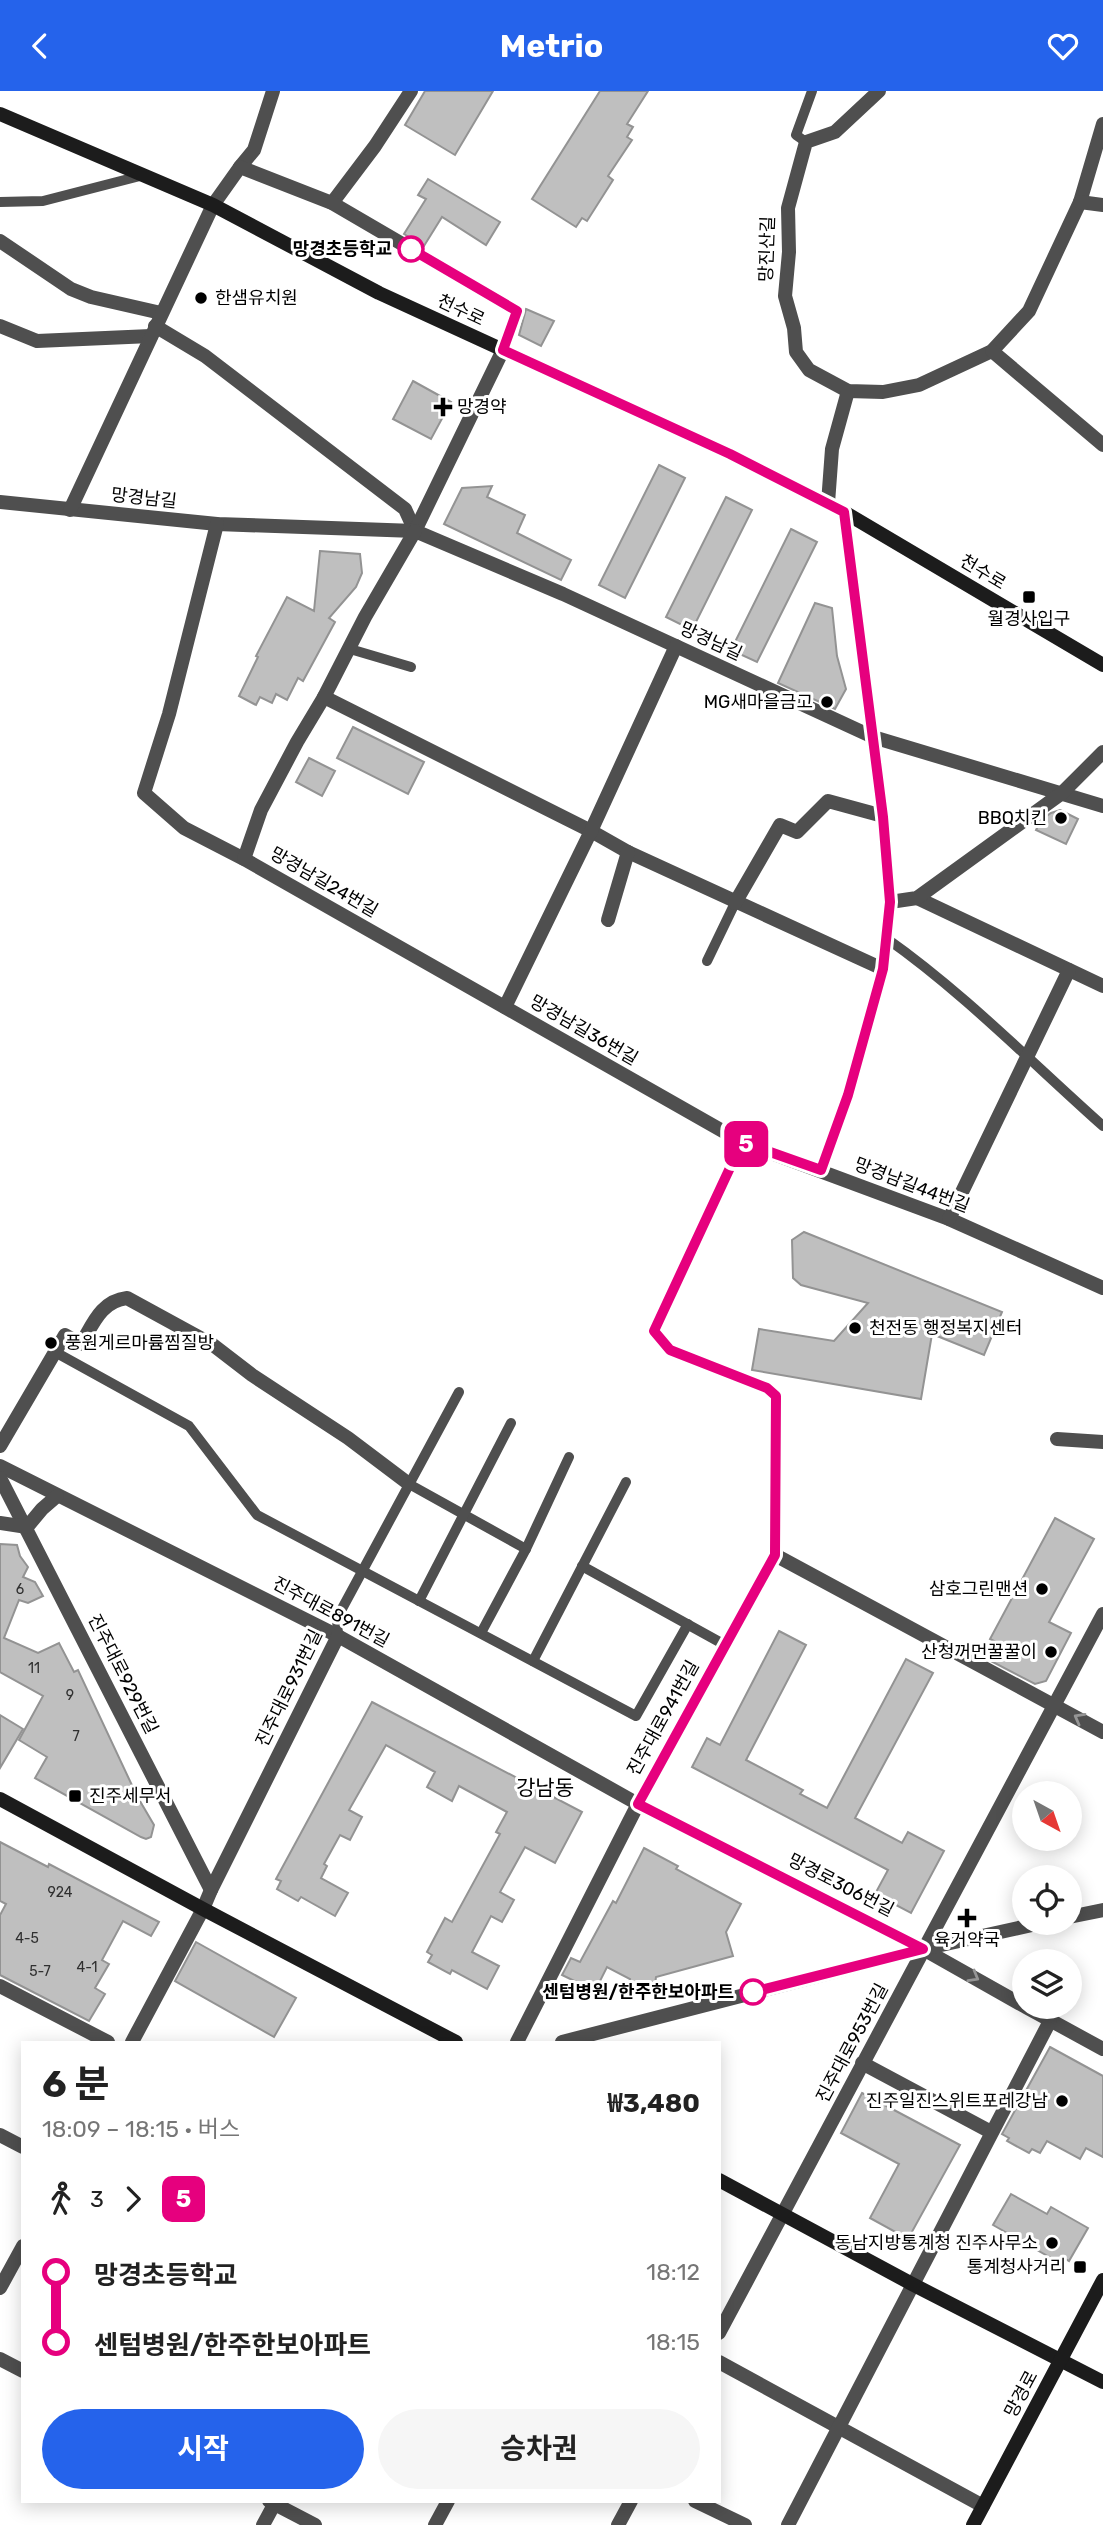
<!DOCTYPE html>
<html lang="ko">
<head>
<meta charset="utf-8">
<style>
  body { margin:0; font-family:Rubik,"Noto Sans KR",sans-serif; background:#f6f6f6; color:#222; height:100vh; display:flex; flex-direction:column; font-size:26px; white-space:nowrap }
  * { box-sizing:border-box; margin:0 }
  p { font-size:23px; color:#767676 }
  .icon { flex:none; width:38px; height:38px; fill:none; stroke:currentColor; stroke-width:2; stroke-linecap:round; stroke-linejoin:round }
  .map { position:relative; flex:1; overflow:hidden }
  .details { position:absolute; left:21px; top:1950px; width:700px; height:462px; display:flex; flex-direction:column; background:#fff; border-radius:0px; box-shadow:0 4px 18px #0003 }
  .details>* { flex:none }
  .badge { padding:0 14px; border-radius:10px; font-size:24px; line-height:46px }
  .needle { width:46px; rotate:140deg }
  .fabs { position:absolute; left:1012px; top:1690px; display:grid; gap:14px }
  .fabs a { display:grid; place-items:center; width:70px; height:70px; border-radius:50%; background:#fff; box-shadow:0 4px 18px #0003; font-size:35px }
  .map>.badge { position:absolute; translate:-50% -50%; box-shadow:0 0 0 4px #fff }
  .legs { display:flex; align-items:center; gap:10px; height:77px; padding:0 21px; font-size:23px }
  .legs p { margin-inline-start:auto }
  .head { display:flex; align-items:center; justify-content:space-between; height:119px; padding:0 21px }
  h1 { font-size:38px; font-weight:700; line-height:52px }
  .primary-button { display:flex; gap:14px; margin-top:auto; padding:14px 21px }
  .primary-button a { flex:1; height:80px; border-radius:42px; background:#2563eb; color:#fff; font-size:28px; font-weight:700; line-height:80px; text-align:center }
  .primary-button a+a { background:#f6f6f6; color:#222 }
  ul { padding:0 21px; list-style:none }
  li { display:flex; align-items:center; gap:24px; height:70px; font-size:26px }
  li i { display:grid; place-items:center; width:10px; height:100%; margin:0 9px; background:currentColor }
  li i::after { content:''; width:18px; height:18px; margin:-9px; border:5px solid; border-radius:50%; background:#fff }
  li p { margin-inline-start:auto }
  li:first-child i { background:linear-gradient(#0000 50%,currentColor 0) }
  li:last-child i { background:linear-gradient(currentColor 50%,#0000 0) }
  header { display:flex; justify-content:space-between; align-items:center; height:91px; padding:0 21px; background:#2563eb; color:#fff; font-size:32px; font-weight:700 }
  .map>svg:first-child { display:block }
  .building { fill:#bfbfbf; stroke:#939393; stroke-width:2 }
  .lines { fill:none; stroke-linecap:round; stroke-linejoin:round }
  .lane { stroke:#4f4f4f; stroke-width:10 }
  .street { stroke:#4f4f4f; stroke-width:14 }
  .secondary { stroke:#1c1c1c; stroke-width:14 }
  .oneway { stroke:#959595 }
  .line-1-casing { stroke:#fff; stroke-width:16 }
  .line-1 { stroke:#e6007e; stroke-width:10 }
  .stop-1-dot { fill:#fff; stroke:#e6007e; stroke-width:3.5 }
  .poi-dot { fill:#000; stroke:#fff; stroke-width:2.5 }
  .labels { text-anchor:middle; stroke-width:6; stroke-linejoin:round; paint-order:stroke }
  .number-label { font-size:14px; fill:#303030 }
  .stop-label { font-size:18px; font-weight:bold; fill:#000; stroke:#fff; text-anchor:end }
  .street-label { font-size:18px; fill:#000; stroke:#fff }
  .poi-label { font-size:18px; fill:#000; stroke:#fff; text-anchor:end }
  .quarter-label { font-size:21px; fill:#000; stroke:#fff }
</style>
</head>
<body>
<header><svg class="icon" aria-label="back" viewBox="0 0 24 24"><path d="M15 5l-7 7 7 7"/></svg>Metrio<svg class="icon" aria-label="heart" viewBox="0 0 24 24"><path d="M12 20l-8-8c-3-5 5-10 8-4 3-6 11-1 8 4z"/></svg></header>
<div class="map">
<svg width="1103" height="2434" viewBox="0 0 1103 2434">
  <rect width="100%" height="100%" fill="#fff"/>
  <!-- building -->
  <g class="building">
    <path d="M425 0H493L455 64 405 34Z"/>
    <path d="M600 0H648L627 33 633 36 627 46 632 49 608 85 613 89 587 130 582 127 576 136 532 108Z"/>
    <path d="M428 88 500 131 486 154 442 126 424 155 404 143 426 108 418 104Z"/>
    <path d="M526 218 554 230 541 255 519 244Z"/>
    <path d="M413 290 451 311 431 348 393 328Z"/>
    <path d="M659 374 685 387 625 507 599 494Z"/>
    <path d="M492 395 487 406 525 424 517 442 571 469 561 489 444 433 462 397Z"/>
    <path d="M726 406 752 419 692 539 666 526Z"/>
    <path d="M791 438 817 451 757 571 731 559Z"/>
    <path d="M320 460 360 463 362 482 356 496 329 527 335 531 303 590 298 587 287 609 276 603 272 612 260 606 256 614 239 605 258 566 256 565 287 506 314 520Z"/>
    <path d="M815 512 832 517 837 565 846 598 835 618 778 592Z"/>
    <path d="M353 636 424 671 408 703 337 667Z"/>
    <path d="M309 667 335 680 322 705 296 691Z"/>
    <path d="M1060 719 1078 728 1066 753 1036 739 1041 729 1051 722Z"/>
    <path d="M804 1141 1002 1221 984 1264 932 1243 921 1308 752 1279 759 1238 834 1250 868 1212 801 1194 793 1187 792 1149Z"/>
    <path d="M1055 1427 1094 1448 1049 1531 1071 1542 1046 1590 1035 1593 987 1568 996 1551 990 1548Z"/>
    <path d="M0 1453 17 1454 20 1465 28 1476 23 1486 35 1491 43 1505 28 1512 19 1509 4 1547 38 1562 59 1552 74 1581 78 1579 137 1705 154 1734 151 1746 146 1748 141 1746 35 1687 47 1666 19 1649 43 1605 0 1581Z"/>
    <path d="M779 1540 806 1554 746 1669 803 1699 800 1703 827 1717 906 1568 933 1582 855 1727 902 1752 908 1741 944 1760 911 1822 875 1803 888 1779 692 1676 707 1647 720 1654Z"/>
    <path d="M372 1611 582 1721 555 1772 525 1756 500 1801 514 1809 502 1831 491 1825 472 1861 499 1875 487 1898 452 1879 450 1883 428 1871 432 1864 427 1861 445 1827 452 1831 500 1743 496 1741 507 1721 459 1695 452 1710 427 1696 435 1681 386 1654 349 1719 362 1726 350 1749 340 1744 324 1773 327 1775 321 1787 348 1802 335 1825 301 1806 298 1810 277 1798 281 1790 276 1788Z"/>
    <path d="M0 1624 23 1638 0 1677Z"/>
    <path d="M0 1751 48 1776 49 1773 159 1831 151 1845 123 1830 102 1869 109 1873 95 1897 105 1903 89 1930 0 1884V1824L6 1813 0 1810Z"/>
    <path d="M644 1757 678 1775 676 1778 741 1813 726 1841 733 1865 656 1886 655 1893 628 1898 630 1888 607 1876 595 1900 562 1884 571 1867 580 1871 613 1810 616 1812Z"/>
    <path d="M196 1851 296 1907 274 1946 175 1890Z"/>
    <path d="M1050 1956 1103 1985V2066L1086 2057 1080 2068 1047 2050 1040 2062 1032 2058 1029 2062 1007 2050 1009 2047 1002 2043Z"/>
    <path d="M862 2002 960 2054 908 2148 870 2127 899 2073 841 2042Z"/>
    <path d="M1011 2103 1047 2123 1051 2116 1088 2137 1069 2170 1064 2167 1060 2172 993 2134Z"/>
  </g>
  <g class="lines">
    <!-- lane -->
    <g class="lane">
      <path d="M806 51 796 44 812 0"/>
      <path d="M0 111 43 110 140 85"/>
      <path d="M350 558 411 576"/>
      <path d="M886 847C964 902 1032 972 1103 1035"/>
      <path d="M707 870 735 812"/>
      <path d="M55 1261 189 1335 257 1424 636 1625 688 1533"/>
      <path d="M409 1393 526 1458"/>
      <path d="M582 1475 725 1554"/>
      <path d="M419 1510 511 1332"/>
      <path d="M481 1542 526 1458 569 1366"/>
      <path d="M338 1545 337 1527 459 1301"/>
      <path d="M533 1570 626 1391"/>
    </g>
    <!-- street -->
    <g class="street">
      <path d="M879 0 835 41 806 51 788 117 789 161 785 205 794 237 796 261 809 279 848 300 883 301 919 294 992 260 1029 220 1080 111 1103 33"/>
      <path d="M240 76 254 59 273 0"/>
      <path d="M1080 111 1103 114"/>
      <path d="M332 112 375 55 411 0"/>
      <path d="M0 150 71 198 91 206 161 222"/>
      <path d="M0 235 37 250 151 245"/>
      <path d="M155 235 205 265 405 418 415 440"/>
      <path d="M992 260 1103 354"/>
      <path d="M0 411 217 433 415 440"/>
      <path d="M828 412 832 358 848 300"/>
      <path d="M70 419 213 114 240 76 332 112 517 220 503 259 415 440 563 503 873 646 1103 715"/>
      <path d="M217 433 169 623 144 702 184 737 244 768 742 1051 949 1128 1103 1197"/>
      <path d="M324 606 591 740 628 761 883 878"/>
      <path d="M244 768 261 719 297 651 324 606 365 526 415 440"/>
      <path d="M917 807 1103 895"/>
      <path d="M890 811 917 807 1062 702 1103 661"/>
      <path d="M735 812 780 734 797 741 828 710 883 725"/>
      <path d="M608 829 628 761"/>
      <path d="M505 916 591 740 676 555"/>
      <path d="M821 1079 848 1004 883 878 890 811 883 725 844 421"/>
      <path d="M949 1128 1069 879"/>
      <path d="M1057 1348 1103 1351"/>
      <path d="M0 1355 65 1244 81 1253C93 1233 101 1210 127 1207L213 1254 252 1284 348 1347 409 1393"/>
      <path d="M0 1375 338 1545 638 1713 923 1858 1024 1915"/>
      <path d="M0 1387 211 1799"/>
      <path d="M0 1432 27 1436 42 1418 57 1405"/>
      <path d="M775 1464 1103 1641"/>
      <path d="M1069 1826 1103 1819"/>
      <path d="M0 1895 108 1951"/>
      <path d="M1026 1916 1103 1958"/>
      <path d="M132 1951 203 1818 211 1799 338 1545"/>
      <path d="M517 1951 638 1713 775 1464 776 1305 767 1297 670 1259 654 1240 742 1051"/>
      <path d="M562 1951 923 1858 1041 1832"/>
      <path d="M862 1972 991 2041"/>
      <path d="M0 2044 23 2056"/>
      <path d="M0 2197 23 2155"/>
      <path d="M719 2242 1103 1523"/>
      <path d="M0 2268 23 2280"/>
      <path d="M719 2271 983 2415"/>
      <path d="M269 2410 315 2434"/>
      <path d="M695 2410 745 2434"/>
      <path d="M263 2434 276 2410"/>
      <path d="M435 2434 448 2410"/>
      <path d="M618 2434 631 2410"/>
      <path d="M788 2434 1050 1930"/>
    </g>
    <!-- secondary -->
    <g class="secondary">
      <path d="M0 23 213 114 379 202 730 363 844 421 1103 574"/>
      <path d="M0 1708 203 1818 456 1951"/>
      <path d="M719 2089 912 2193 1103 2291"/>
      <path d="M973 2434 1103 2189"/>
    </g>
  </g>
  <!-- one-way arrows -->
  <defs><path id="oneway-chevron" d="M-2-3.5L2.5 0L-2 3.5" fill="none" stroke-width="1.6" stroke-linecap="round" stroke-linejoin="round" transform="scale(1.75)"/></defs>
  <g class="oneway">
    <use href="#oneway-chevron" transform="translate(1079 1627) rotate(-151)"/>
    <use href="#oneway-chevron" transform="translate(974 1886) rotate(30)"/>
  </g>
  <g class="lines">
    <!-- line-1 casing -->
    <g class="line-1-casing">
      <path id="line-1" d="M411 158 517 220 503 259 730 363 844 421 883 726 890 811 883 878 848 1004 821 1079 742 1051 654 1240 670 1259 767 1297 776 1305 775 1464 638 1713 923 1858 753 1901"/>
    </g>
    <!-- line-1 -->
    <use href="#line-1" class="line-1"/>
  </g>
  <!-- markers -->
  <g class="stop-1-dot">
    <circle cx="411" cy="158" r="12"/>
    <circle cx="753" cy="1901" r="12"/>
  </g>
  <g class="poi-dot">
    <circle cx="201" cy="207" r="7"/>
    <path d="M439.5 305.5h7v7h7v7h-7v7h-7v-7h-7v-7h7z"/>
    <rect x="1022" y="499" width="14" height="14" rx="3.5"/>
    <circle cx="827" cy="611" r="7"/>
    <circle cx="1061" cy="727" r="7"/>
    <circle cx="855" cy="1237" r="7"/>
    <circle cx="51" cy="1252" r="7"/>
    <circle cx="1042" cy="1498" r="7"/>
    <circle cx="1051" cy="1561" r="7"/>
    <rect x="68" y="1698" width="14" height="14" rx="3.5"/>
    <path d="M963.5 1816.5h7v7h7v7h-7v7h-7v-7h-7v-7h7z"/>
    <circle cx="1062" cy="2010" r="7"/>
    <circle cx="1052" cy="2152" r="7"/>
    <rect x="1073" y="2169" width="14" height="14" rx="3.5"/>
  </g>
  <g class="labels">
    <!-- number labels -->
    <g class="number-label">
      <text x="20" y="1503">6</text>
      <text x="34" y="1582">11</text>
      <text x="70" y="1609">9</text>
      <text x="76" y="1650">7</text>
      <text x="60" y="1806">924</text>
      <text x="27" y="1852">4-5</text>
      <text x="87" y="1881">4-1</text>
      <text x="40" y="1885">5-7</text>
    </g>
    <!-- stop labels -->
    <g class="stop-label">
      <text x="392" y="164">망경초등학교</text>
      <text x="734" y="1907">센텀병원/한주한보아파트</text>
    </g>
    <!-- street labels -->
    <g class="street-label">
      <text transform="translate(767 158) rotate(-88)" y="6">망진산길</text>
      <text transform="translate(461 219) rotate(25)" y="6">천수로</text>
      <text transform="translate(144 407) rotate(6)" y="6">망경남길</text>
      <text transform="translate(983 481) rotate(31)" y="6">천수로</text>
      <text transform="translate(711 550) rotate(25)" y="6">망경남길</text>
      <text transform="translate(324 791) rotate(30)" y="6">망경남길24번길</text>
      <text transform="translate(584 939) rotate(30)" y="6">망경남길36번길</text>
      <text transform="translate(912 1094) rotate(21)" y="6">망경남길44번길</text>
      <text transform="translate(331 1521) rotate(28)" y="6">진주대로891번길</text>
      <text transform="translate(123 1583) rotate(63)" y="6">진주대로929번길</text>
      <text transform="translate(289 1597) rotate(-64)" y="6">진주대로931번길</text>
      <text transform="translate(663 1627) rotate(-61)" y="6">진주대로941번길</text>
      <text transform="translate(841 1794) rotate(27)" y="6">망경로306번길</text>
      <text transform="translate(852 1952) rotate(-62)" y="6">진주대로953번길</text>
      <text transform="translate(1021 2303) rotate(-62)" y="6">망경로</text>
    </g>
    <!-- poi labels -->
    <g class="poi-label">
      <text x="215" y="213" text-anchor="start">한샘유치원</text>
      <text x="457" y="322" text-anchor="start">망경약</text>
      <text x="1029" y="534" text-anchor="middle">월경사입구</text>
      <text x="813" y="617">MG새마을금고</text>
      <text x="1047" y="733">BBQ치킨</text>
      <text x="869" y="1243" text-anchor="start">천전동 행정복지센터</text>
      <text x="65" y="1258" text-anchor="start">풍원게르마륨찜질방</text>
      <text x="1028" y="1504">삼호그린맨션</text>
      <text x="1037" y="1567">산청꺼먼꿀꿀이</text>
      <text x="89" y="1711" text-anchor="start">진주세무서</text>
      <text x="967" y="1855" text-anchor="middle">육거약국</text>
      <text x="1048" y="2016">진주일진스위트포레강남</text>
      <text x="1038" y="2158">동남지방통계청 진주사무소</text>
      <text x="1066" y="2182">통계청사거리</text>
    </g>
    <!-- quarter labels -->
    <g class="quarter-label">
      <text x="545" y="1704">강남동</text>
    </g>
  </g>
</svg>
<div class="fabs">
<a><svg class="needle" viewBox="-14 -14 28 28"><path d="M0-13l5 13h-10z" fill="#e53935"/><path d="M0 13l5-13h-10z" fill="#767676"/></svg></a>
<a><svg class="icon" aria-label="locate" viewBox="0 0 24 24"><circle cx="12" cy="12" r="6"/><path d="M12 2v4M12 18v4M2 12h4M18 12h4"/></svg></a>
<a><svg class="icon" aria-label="layers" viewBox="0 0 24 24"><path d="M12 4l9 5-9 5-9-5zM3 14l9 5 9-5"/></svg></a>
</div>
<b class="badge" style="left:746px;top:1053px;background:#e6007e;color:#fff">5</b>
<section class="details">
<div class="head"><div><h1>6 분</h1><p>18:09 – 18:15 · 버스</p></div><b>₩3,480</b></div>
<div class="legs"><svg class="icon" aria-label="walk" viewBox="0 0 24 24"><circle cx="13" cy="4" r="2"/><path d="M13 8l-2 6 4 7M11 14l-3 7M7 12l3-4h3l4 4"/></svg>3<svg class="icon" aria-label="forward" viewBox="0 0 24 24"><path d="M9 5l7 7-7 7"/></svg><b class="badge" style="background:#e6007e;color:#fff">5</b></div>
<ul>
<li><i style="color:#e6007e"></i><b>망경초등학교</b><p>18:12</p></li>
<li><i style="color:#e6007e"></i><b>센텀병원/한주한보아파트</b><p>18:15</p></li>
</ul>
<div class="primary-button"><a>시작</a><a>승차권</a></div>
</section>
</div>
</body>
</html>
